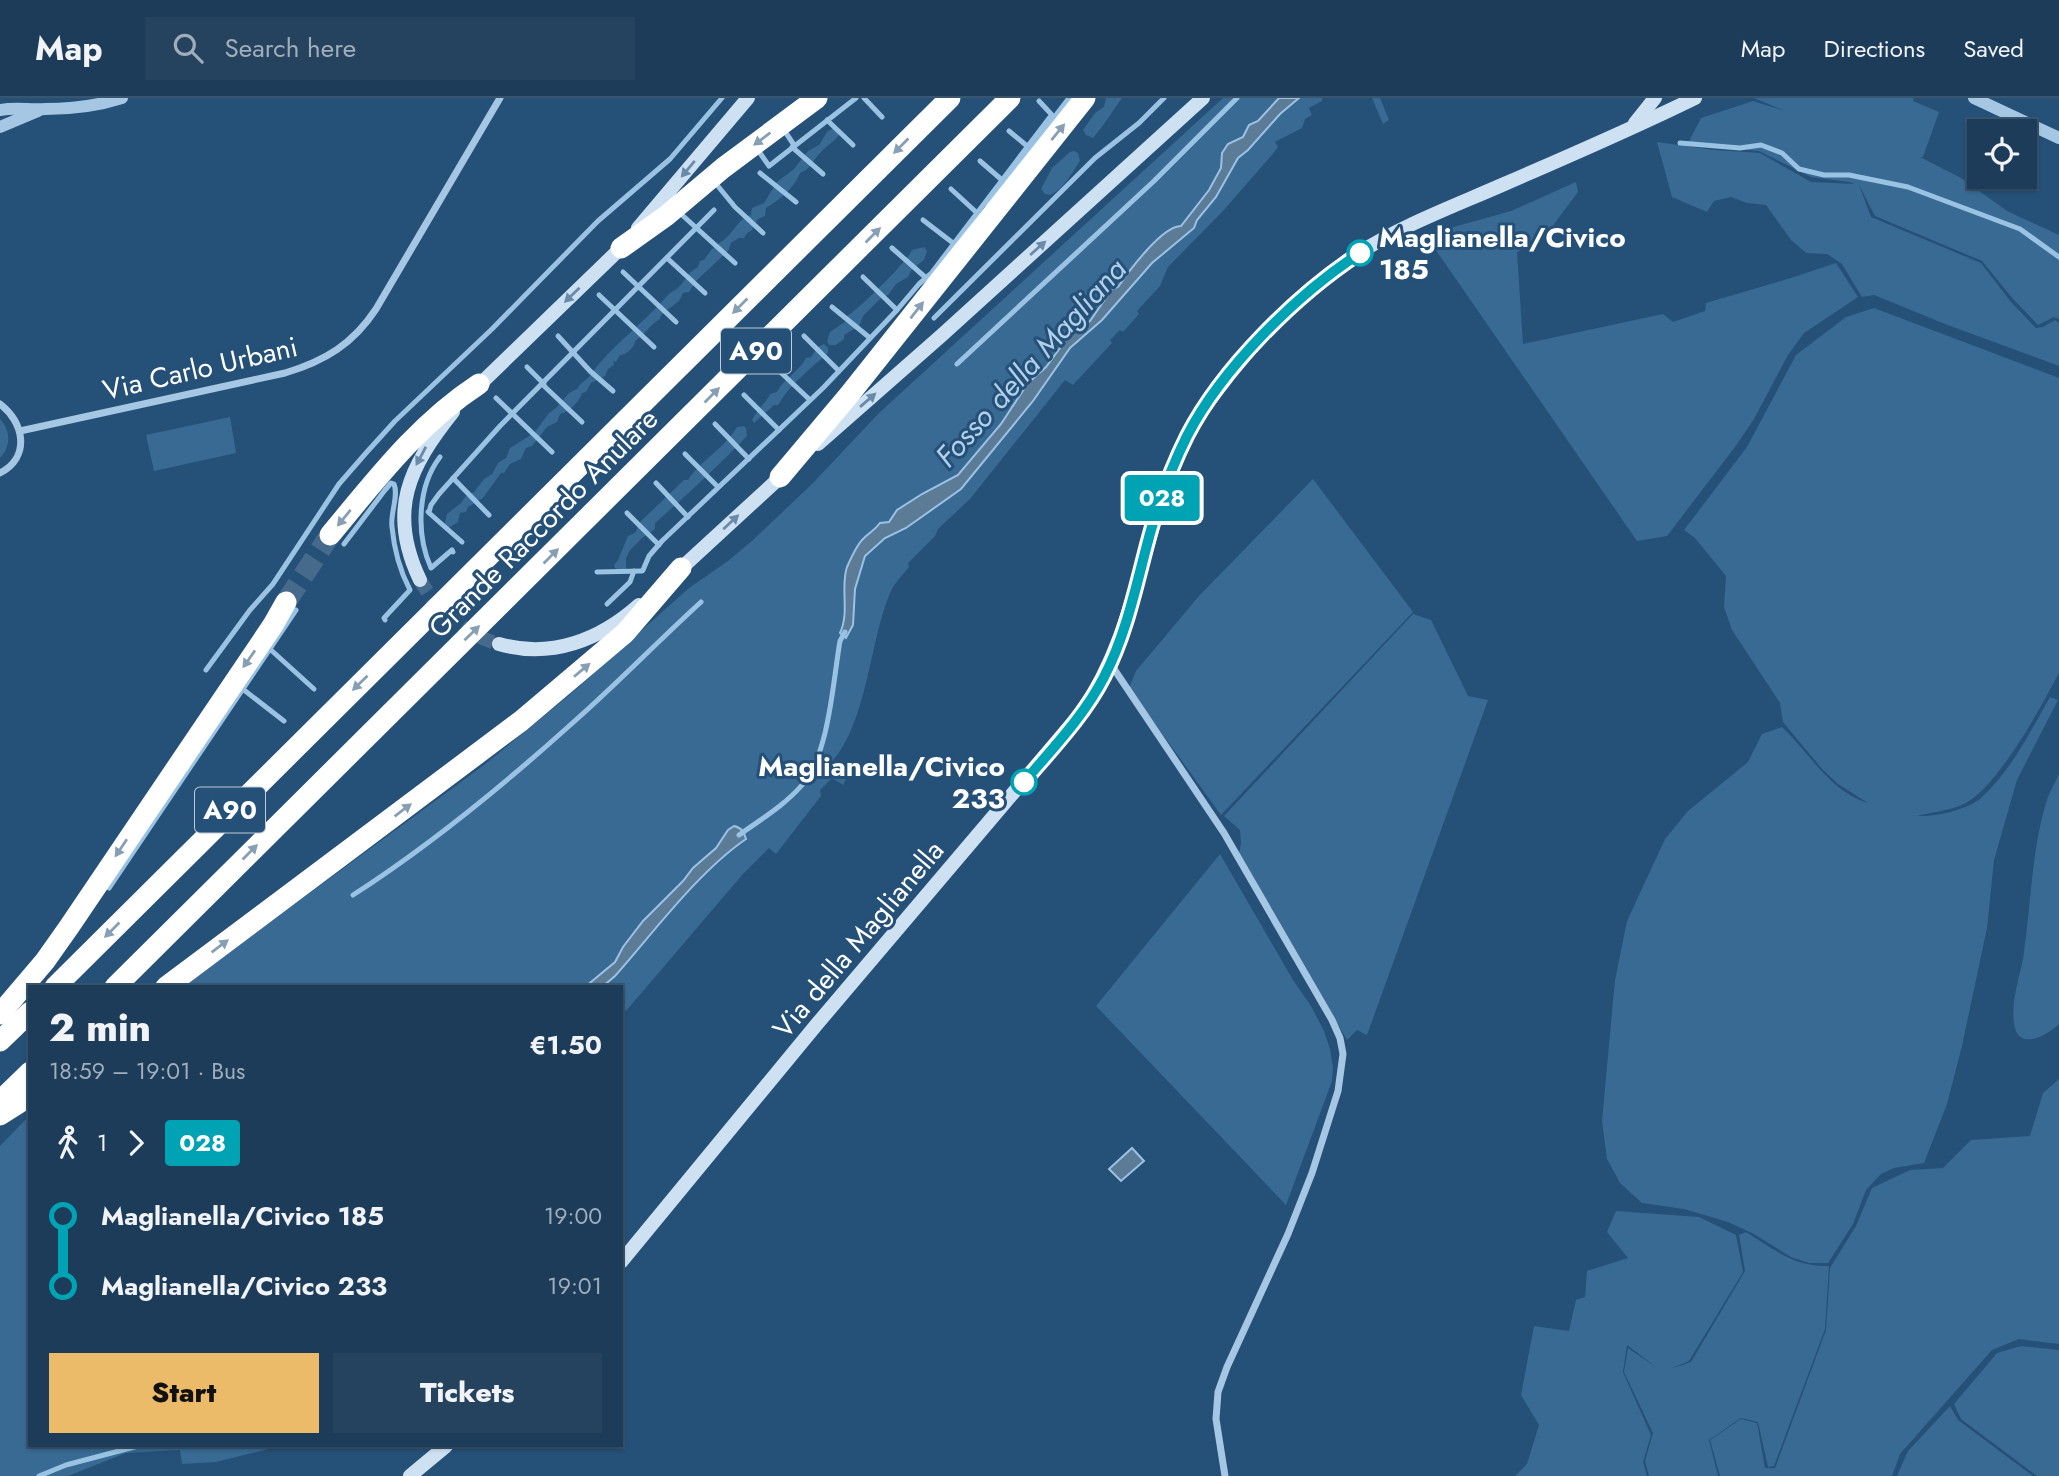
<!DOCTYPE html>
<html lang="en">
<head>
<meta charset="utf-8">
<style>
  body { margin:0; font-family:Jost,sans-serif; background:#25435f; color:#f1f3f6; height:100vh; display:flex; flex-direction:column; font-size:26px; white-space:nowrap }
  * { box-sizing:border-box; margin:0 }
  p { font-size:23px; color:#a0adba }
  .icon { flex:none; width:38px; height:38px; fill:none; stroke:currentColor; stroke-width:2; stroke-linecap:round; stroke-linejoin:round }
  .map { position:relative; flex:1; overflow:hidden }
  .panel { position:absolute; left:28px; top:887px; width:595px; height:462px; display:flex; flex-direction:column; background:#1c3c59; border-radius:0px; box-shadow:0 2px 5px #0004,0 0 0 2px #3a566f }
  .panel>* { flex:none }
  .badge { padding:0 14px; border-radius:5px; font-size:24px; line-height:46px }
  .fabs { position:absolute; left:1967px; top:21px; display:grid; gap:14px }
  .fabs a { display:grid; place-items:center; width:70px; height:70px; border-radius:0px; background:#1c3c59; box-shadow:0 2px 5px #0004,0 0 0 2px #3a566f; font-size:35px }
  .map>.badge { position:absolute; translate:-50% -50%; box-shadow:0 0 0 4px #fff }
  .legs { display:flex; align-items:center; gap:10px; height:77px; padding:0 21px; font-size:23px }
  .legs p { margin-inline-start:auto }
  .headline { display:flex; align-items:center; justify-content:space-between; height:119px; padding:0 21px }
  h1 { font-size:38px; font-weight:800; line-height:52px }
  .cta { display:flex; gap:14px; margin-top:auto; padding:14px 21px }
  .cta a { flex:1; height:80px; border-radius:0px; background:#ecbb6a; color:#111; font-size:28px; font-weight:800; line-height:80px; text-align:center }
  .cta a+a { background:#25435f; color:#f1f3f6 }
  ul { padding:0 21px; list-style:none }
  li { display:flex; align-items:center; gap:24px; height:70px; font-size:26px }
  li i { display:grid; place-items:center; width:10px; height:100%; margin:0 9px; background:currentColor }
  li i::after { content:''; width:18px; height:18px; margin:-9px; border:5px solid; border-radius:50%; background:#1c3c59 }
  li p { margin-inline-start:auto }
  li:first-child i { background:linear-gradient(#0000 50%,currentColor 0) }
  li:last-child i { background:linear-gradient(currentColor 50%,#0000 0) }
  header { display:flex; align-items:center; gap:42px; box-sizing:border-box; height:98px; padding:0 35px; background:#1c3c59; border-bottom:2px solid #3a566f }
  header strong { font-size:33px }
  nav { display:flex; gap:38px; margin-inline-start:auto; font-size:24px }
  .search { width:490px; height:63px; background:#25435f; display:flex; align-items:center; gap:18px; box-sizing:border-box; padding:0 24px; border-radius:0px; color:#a0adba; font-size:26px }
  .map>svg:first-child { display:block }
  .green { fill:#386a94 }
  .water { fill:#5c7b97; stroke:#9ac3e3; stroke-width:2 }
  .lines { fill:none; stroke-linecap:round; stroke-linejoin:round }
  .stream { stroke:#9ac3e3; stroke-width:5 }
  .secondary-tunnel { stroke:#466a8b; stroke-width:14; stroke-dasharray:14 7; stroke-linecap:butt }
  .motorway-tunnel { stroke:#466a8b; stroke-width:21; stroke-dasharray:21 10; stroke-linecap:butt }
  .minor { stroke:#a6c7e3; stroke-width:7 }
  .tertiary { stroke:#a6c7e3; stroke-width:12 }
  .secondary { stroke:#cee1f3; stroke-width:14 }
  .motorway { stroke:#fff; stroke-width:21 }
  .oneway { fill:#879fb4 }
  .oneway2 { fill:#698aa9 }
  .line-1-casing { stroke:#fff; stroke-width:16 }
  .line-1 { stroke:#00a3b4; stroke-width:10 }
  .stop-1-dot { fill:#fff; stroke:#00a3b4; stroke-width:3.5 }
  .labels { text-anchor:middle; stroke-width:6; stroke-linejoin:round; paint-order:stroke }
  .shield { fill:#255077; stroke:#becad6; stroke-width:2 }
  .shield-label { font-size:26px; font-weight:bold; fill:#fff }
  .stop-label { font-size:28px; font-weight:bold; fill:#fff; stroke:#255077; text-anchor:start }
  .street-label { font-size:28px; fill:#fff; stroke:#255077 }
  .water-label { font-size:30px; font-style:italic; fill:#b1d0eb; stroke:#255077 }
</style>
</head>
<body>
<header>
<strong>Map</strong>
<div class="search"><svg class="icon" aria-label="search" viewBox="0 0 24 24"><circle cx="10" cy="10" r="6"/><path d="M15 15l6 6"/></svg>Search here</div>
<nav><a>Map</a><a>Directions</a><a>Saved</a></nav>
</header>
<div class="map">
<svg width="2059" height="1378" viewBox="0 0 2059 1378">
  <rect width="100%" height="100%" fill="#255077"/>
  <!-- green -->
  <g class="green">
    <path d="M1106 0H1122C1112 14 1104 27 1093 40L1086 37 1083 32 1095 15 1104 9Z"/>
    <path d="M1223 0H1323L1322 3 1309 10 1312 17 1305 21 1302 30 1275 44 1278 49 1271 58 1223 113 1168 169 1160 188 1137 213 1139 216 1123 234 1120 232 1110 242 1112 245 1073 287 1065 282 970 401 938 431 935 438 908 465 909 469C903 477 894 485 890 495 869 545 868 623 831 665L846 681 843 687 832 680 820 692 821 698 776 756 769 750 743 776 626 913 621 909V889H182L484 667 567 599 689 490 728 463 753 442 812 386 879 315Z"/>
    <path d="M1372 0H1380L1389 22 1383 26Z"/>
    <path d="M1754 0H1914L1913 3 1939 14 1923 59H1920L1961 80 2007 113 2059 137V221L2054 219 2038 227 2013 201 1982 163 1875 118 1859 87 1871 119 1981 165 2011 204 2036 230 2043 229 2055 222 2059 225V268L1945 226 1874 197 1862 199 1842 166 1827 156 1806 155 1791 142 1766 107 1747 105 1731 99 1714 103 1707 114 1672 99 1657 44 1714 52 1760 55 1811 84 1855 86 1849 84 1811 79 1759 53 1687 47 1701 20 1753 3 1785 13Z"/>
    <path d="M836 28 841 34C836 43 827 47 820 55 813 62 811 71 800 75 795 89 779 103 766 110L765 118 758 121 751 133 747 135 744 140H739L731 145 728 153 696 183 689 194 683 195 679 203 661 217 660 221C650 226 645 237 635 243 635 249 626 257 620 257L616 264 613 263 614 267 608 271 605 278 591 285 586 294 582 295C579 304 569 314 560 316L557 324 547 329 532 348 526 350 521 361 510 366 504 375H501L483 400 468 409 466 414 460 415 458 424 449 430 444 429 447 416 461 405 466 398 474 394 484 381 492 376 498 365 506 360 510 350 534 335 549 315 556 310 569 295 577 291C581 283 587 283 591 276 612 247 643 226 667 198 671 193 677 192 680 188 687 180 688 174 698 169L700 163 704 162C707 158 710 153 714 149 717 146 723 143 727 139 735 132 739 120 751 117L752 110 764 105 777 84 794 71 808 53 819 47 827 34Z"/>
    <path d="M1074 53 1078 55 1080 63C1071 76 1065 89 1051 97L1045 96 1041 91 1052 70 1070 54Z"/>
    <path d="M1576 84 1578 94 1543 141 1517 154 1523 246 1663 216 1673 224 1705 213 1706 205 1791 180 1836 165 1858 199 1804 235 1788 257 1754 321 1735 349 1667 438 1637 443 1431 145 1439 133 1511 113Z"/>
    <path d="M924 149 927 153 924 162 912 171 908 179 896 186 888 197 881 200 863 218 859 228 844 237V241L836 247H829L827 243 830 234 846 223 847 218C858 212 908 163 912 152Z"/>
    <path d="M1874 210 2059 280V575C2041 609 1998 689 1964 706 1949 713 1932 714 1917 718 1936 719 1969 712 1983 698 2012 671 2031 632 2050 599L2058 602 2017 682 1994 762 1987 830 1962 948 1947 1006 1924 1065 1894 1070 1881 1076 1866 1092 1853 1126 1828 1165H1809L1791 1159 1754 1136 1728 1124 1684 1111 1642 1105 1620 1085 1607 1061 1602 1023 1615 882 1627 823 1665 741 1688 713 1748 664 1762 636 1782 629C1810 655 1829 693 1868 705L1838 686 1822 671 1783 624 1780 605 1732 532 1724 509 1726 478 1695 440 1684 432 1747 349 1796 257 1846 219Z"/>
    <path d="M824 246 828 250V255C810 271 790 286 778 307H774L754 325 752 322C757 311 767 304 770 296L777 294C783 281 798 275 806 260L811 259 818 249Z"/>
    <path d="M230 319 236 355 154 373 146 337Z"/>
    <path d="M0 321C11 333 11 348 0 360Z"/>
    <path d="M743 328 746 330 747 338C718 368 687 397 655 425V431L642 440 630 452 626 460V471L624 473 615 470 614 467 618 462 628 438 635 435 641 423 684 382H688C701 362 725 350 737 329Z"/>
    <path d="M1313 381 1413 514 1221 717 1129 590 1136 573 1199 498Z"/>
    <path d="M1413 516 1431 522 1468 598 1488 602 1367 937 1357 932 1347 942 1239 755 1241 745 1240 732 1224 718Z"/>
    <path d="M2059 676V926C2047 938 2017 954 2014 925 2011 904 2019 881 2023 861 2031 809 2031 755 2046 705 2049 695 2055 685 2059 676Z"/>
    <path d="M1220 756 1293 882 1311 908 1324 933 1330 951 1333 969 1332 983 1286 1107 1096 908Z"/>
    <path d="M2059 981V1246L2019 1241 1992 1252 1900 1356 1892 1378H1720L1710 1342 1741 1321 1757 1325 1765 1370H1775L1826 1232 1830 1170 1856 1128 1872 1090 1910 1072 1943 1070 1971 1042 2030 1038 2043 995Z"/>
    <path d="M30 1017V1348H280L216 1364 182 1366 180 1352 126 1355 68 1378H0V1048Z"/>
    <path d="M1616 1113 1699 1119 1736 1137 1743 1174 1689 1263 1670 1271 1691 1264 1745 1173 1739 1137 1746 1134C1775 1152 1794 1169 1829 1168L1825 1231 1774 1368 1768 1369 1758 1324 1741 1320 1709 1342 1718 1378H1649L1645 1363 1653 1335 1624 1274 1628 1250 1657 1270 1627 1247 1623 1274 1651 1337 1643 1364 1647 1378H1515L1527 1366 1539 1327 1521 1297 1534 1228 1569 1233 1576 1202 1585 1199 1587 1173 1628 1160 1607 1134Z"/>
    <path d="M2021 1248 2059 1252V1378H2037L1961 1321 1954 1306 1997 1255Z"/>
    <path d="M1950 1308 1958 1322 2033 1378H1897L1908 1353Z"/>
  </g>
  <!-- water -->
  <g class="water">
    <path d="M1279 0H1299L1280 16 1248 52 1238 60 1216 99 1197 122 1194 130 1152 165 1102 222 1070 250 1033 303 961 391 906 430 885 440 865 458 855 491 853 527 846 540 840 535C850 514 840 489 847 469 851 460 857 446 864 440 870 434 875 432 880 425L889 424 897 412 922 396 958 377 1001 326 1028 285 1046 269 1068 239 1090 223 1112 191 1118 189C1129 173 1162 128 1181 128L1209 92 1221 70 1222 55 1228 46 1243 39 1249 27 1258 23Z"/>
    <path d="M734 728C742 730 744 734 746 741 698 774 654 834 615 878L602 889H585L615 864 623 849 643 823 683 783 693 770 716 750 728 732Z"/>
    <path d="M1132 1050 1144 1063 1121 1083 1109 1071Z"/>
  </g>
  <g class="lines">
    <!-- stream -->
    <g class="stream">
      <path d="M864 0 882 19"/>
      <path d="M1039 3 1052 17"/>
      <path d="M827 22 853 47"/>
      <path d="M1009 33 1027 48"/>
      <path d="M786 35 794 47"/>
      <path d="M1680 45 1740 50 1761 47 1782 55 1799 71 1824 77H1849L1908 89 2020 131 2059 159"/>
      <path d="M792 49 823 76"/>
      <path d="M760 55 769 68 856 0"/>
      <path d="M980 63 1002 82"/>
      <path d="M760 75 796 104"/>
      <path d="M717 87 735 109 763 135"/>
      <path d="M951 91 976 114"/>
      <path d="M988 106 1069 0"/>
      <path d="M681 116 735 165"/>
      <path d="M923 122 953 145"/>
      <path d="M892 150 925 179"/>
      <path d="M667 160 705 195"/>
      <path d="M933 173 1050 19"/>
      <path d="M623 174 676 224"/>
      <path d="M863 179 897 212"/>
      <path d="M599 197 654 249"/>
      <path d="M832 209 870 240"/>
      <path d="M934 220 1095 60 1139 25 1164 0"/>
      <path d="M558 238 590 273 613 293"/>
      <path d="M804 238 839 273"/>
      <path d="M957 266 1154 83 1237 0"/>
      <path d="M774 268 810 302"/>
      <path d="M527 269 544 286"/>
      <path d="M543 287 582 324"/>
      <path d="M744 297 779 332"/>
      <path d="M496 300 552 354"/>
      <path d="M715 326 749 361"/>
      <path d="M685 356 718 389"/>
      <path d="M440 359C417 389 416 437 431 470L452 452 453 454"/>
      <path d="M453 380 489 417"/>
      <path d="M656 385 688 419"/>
      <path d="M428 414 462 444"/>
      <path d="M429 414 431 407 439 396 500 328 714 112"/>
      <path d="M627 415 659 447"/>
      <path d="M344 446 385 392 391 385 394 386C399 398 390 415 392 429 394 451 400 473 410 492L384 520 385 522"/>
      <path d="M643 472 649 458 662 443 823 290 897 212 919 186 934 173"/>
      <path d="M597 474 642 473"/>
      <path d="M607 506 630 484 634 473"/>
      <path d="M271 552 314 591"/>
      <path d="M206 572 250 512 273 486 339 386 366 355 395 323 492 231 598 123 670 61 722 0"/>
      <path d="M244 592 284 623"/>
      <path d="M739 737C760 722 785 707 802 687 829 657 833 583 840 543L845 534"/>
      <path d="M109 790 296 512"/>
      <path d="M353 797C429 748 500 690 568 629 614 589 656 545 701 504"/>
      <path d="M39 1378 66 1367 138 1348"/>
    </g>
    <!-- secondary-tunnel -->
    <path class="secondary-tunnel" d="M420 482C437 512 465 537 499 546"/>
    <!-- motorway-tunnel -->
    <path class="motorway-tunnel" d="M286 504 330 437"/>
    <!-- minor -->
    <g class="minor">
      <path d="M0 306C24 324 31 359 0 375"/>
      <path d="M20 333 285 275C325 263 353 246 376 211L500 0"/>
      <path d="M1110 565 1224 735 1332 922 1340 940 1343 956 1338 993 1312 1075 1288 1136 1227 1269 1218 1294 1216 1321 1225 1378"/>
    </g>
    <!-- tertiary -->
    <g class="tertiary">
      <path d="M1974 0 2059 40"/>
      <path d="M0 12C15 9 29 12 45 11 71 11 97 8 122 0"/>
      <path d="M0 29 38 13"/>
    </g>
    <!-- secondary -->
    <g class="secondary">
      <path d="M1635 25 1655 0"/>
      <path d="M638 130 748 0"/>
      <path d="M474 292 625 146"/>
      <path d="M818 346 942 237 1203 0"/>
      <path d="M676 475 787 373"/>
      <path d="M420 482C387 413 409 369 453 314"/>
      <path d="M499 546C551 561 600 542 639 507"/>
      <path d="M621 1164 817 926 1081 615C1140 530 1141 430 1186 339 1197 317 1213 298 1228 278 1265 231 1308 188 1359 155 1403 127 1454 108 1502 87 1567 59 1632 31 1695 0"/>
      <path d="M410 1378 446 1348"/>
    </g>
    <!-- motorway -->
    <g class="motorway">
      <path d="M621 150 666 118 723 70 817 0"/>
      <path d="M780 379 849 297 1085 0"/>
      <path d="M330 437C375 383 419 325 479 286"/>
      <path d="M55 889 950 0"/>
      <path d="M115 889 1010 0"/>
      <path d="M166 889 521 623 625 535 681 470"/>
      <path d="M0 916 45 863 69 829 273 527 286 504"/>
      <path d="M0 943 30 914"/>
      <path d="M0 1003 30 974"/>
      <path d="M0 1017 30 998"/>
    </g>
  </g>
  <!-- one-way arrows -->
  <defs><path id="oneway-solid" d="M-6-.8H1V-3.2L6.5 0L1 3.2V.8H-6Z" transform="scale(1.75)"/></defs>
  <g class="oneway">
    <use href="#oneway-solid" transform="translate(1058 34) rotate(-51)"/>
    <use href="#oneway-solid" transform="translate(762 41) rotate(143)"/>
    <use href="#oneway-solid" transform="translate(901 48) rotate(135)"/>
    <use href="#oneway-solid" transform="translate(873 137) rotate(-45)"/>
    <use href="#oneway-solid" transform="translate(740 208) rotate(135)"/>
    <use href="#oneway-solid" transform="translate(917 212) rotate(-52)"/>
    <use href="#oneway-solid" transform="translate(712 297) rotate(-45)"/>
    <use href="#oneway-solid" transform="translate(344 420) rotate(129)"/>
    <use href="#oneway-solid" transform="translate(551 458) rotate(-45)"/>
    <use href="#oneway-solid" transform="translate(472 535) rotate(-44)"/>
    <use href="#oneway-solid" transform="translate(249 561) rotate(125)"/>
    <use href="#oneway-solid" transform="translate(582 572) rotate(-40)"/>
    <use href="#oneway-solid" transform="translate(360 585) rotate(136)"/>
    <use href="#oneway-solid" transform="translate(403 712) rotate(-37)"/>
    <use href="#oneway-solid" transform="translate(121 750) rotate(124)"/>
    <use href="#oneway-solid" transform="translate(250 754) rotate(-45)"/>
    <use href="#oneway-solid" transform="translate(112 832) rotate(135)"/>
    <use href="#oneway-solid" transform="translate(220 848) rotate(-37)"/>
  </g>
  <g class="oneway2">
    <use href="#oneway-solid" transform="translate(688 71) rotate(130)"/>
    <use href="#oneway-solid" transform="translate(1038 150) rotate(-42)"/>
    <use href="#oneway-solid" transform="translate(572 197) rotate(136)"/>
    <use href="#oneway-solid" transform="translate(868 302) rotate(-41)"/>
    <use href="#oneway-solid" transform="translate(421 358) rotate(118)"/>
    <use href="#oneway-solid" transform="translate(731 424) rotate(-43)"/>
  </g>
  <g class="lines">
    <!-- line-1 casing -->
    <g class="line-1-casing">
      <path id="line-1" d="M1024 684C1052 651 1084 618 1104 579 1128 533 1137 482 1151 432 1160 401 1172 368 1187 338 1222 270 1296 197 1360 155"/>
    </g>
    <!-- line-1 -->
    <use href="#line-1" class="line-1"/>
  </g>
  <!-- markers -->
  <g class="stop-1-dot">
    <circle cx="1360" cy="155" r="12"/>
    <circle cx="1024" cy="684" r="12"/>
  </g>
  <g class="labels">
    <!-- shield labels -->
    <g class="shield">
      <rect x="721" y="230.5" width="70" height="45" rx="5"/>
      <rect x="195" y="689.5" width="70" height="45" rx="5"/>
    </g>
    <g class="shield-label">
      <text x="756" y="262">A90</text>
      <text x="230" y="721">A90</text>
    </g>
    <!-- stop labels -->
    <g class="stop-label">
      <text x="1379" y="149">Maglianella/Civico<tspan x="1379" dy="32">185</tspan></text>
      <text x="1005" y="678" text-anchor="end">Maglianella/Civico<tspan x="1005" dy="32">233</tspan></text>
    </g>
    <!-- street labels -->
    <g class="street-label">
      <text transform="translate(200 270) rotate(-13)" y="10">Via Carlo Urbani</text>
      <text transform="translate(543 425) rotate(-45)" y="10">Grande Raccordo Anulare</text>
      <text transform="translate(858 841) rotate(-50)" y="10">Via della Maglianella</text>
    </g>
    <!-- water labels -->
    <g class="water-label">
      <text transform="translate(1031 265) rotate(-48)" y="10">Fosso della Magliana</text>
    </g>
  </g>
</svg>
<div class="fabs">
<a><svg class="icon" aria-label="locate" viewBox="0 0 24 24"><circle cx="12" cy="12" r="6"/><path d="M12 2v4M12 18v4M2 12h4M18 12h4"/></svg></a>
</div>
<b class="badge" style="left:1162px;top:400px;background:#00a3b4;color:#fff">028</b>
<section class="panel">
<div class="headline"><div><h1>2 min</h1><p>18:59 – 19:01 · Bus</p></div><b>€1.50</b></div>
<div class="legs"><svg class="icon" aria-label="walk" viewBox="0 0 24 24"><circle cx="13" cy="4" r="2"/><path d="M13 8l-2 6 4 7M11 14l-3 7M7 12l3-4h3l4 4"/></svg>1<svg class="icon" aria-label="forward" viewBox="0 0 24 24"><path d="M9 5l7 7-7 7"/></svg><b class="badge" style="background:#00a3b4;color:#fff">028</b></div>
<ul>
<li><i style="color:#00a3b4"></i><b>Maglianella/Civico 185</b><p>19:00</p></li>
<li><i style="color:#00a3b4"></i><b>Maglianella/Civico 233</b><p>19:01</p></li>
</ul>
<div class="cta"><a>Start</a><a>Tickets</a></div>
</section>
</div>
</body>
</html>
